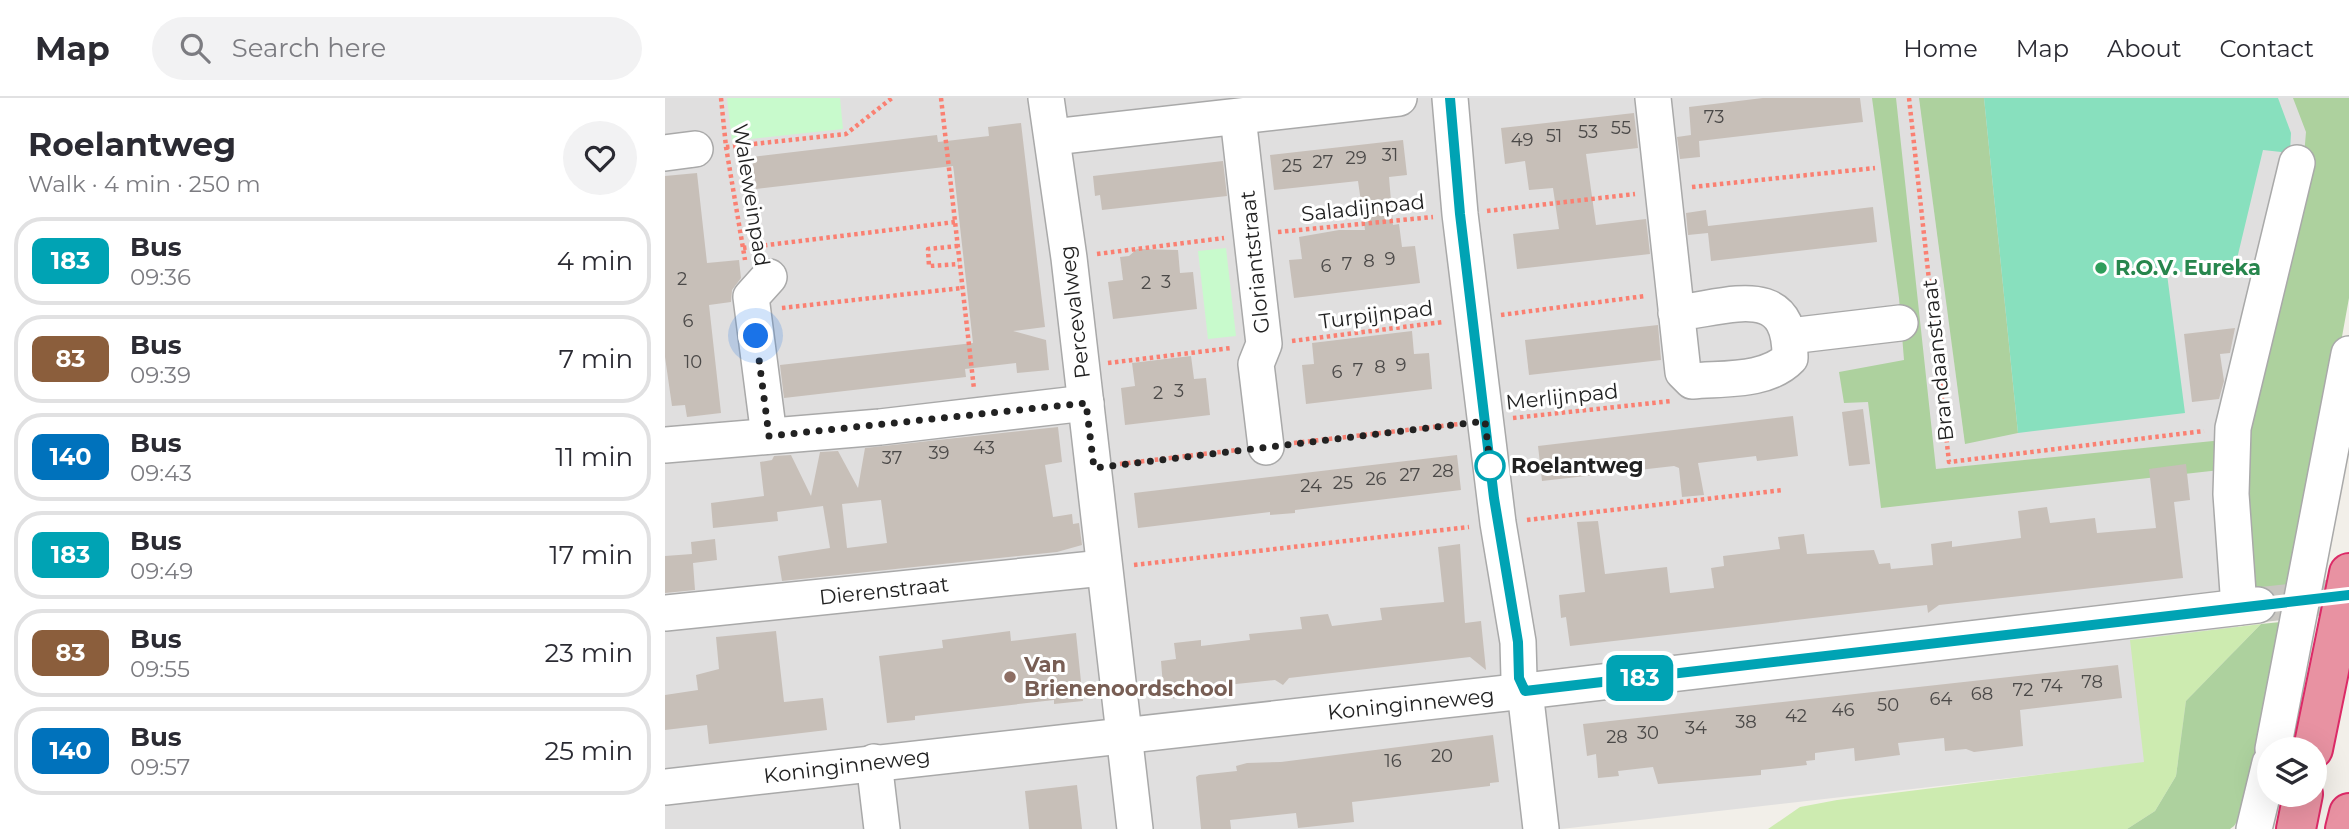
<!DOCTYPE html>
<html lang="en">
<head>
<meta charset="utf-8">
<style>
  body { margin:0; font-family:Montserrat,sans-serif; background:#f2f2f3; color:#2b2b33; height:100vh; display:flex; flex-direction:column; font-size:26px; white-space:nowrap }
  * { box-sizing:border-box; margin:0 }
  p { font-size:23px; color:#7c7c81 }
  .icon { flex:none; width:38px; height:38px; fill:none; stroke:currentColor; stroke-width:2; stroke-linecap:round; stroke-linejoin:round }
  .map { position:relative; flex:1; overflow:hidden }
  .panel { display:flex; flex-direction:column; background:#fff; width:665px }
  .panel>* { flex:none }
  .badge { padding:0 14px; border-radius:10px; font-size:24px; line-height:46px }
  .buttons { position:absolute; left:1592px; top:639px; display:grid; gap:14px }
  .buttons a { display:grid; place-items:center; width:70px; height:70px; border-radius:50%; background:#fff; box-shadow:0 7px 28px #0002; font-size:35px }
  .you { position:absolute; width:35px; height:35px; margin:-18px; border:5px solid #fff; border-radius:50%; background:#1a73e8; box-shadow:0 0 0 10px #1a73e833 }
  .map>.badge { position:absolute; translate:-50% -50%; box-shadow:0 0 0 4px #fff }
  .round { display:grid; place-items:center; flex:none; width:74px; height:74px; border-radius:37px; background:#f2f2f3 }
  .overview { display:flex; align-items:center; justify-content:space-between; height:119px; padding:0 28px }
  h1 { font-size:33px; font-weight:700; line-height:52px }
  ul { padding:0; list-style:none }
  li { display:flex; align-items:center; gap:21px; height:88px; margin:0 14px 10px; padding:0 14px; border:4px solid #e1e1e2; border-radius:28px }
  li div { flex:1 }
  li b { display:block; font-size:26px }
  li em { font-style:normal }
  li .badge { min-width:77px; font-weight:700; text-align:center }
  header { display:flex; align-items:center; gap:42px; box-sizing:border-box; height:98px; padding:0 35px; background:#fff; border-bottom:2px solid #e1e1e2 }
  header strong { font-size:33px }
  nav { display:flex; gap:38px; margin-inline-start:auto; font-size:24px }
  .search { width:490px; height:63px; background:#f2f2f3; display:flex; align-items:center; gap:18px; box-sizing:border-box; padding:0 24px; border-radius:38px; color:#7c7c81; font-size:26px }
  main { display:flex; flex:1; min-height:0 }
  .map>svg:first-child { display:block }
  .residential { fill:#e0dfdf }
  .grass { fill:#cdebb0 }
  .forest { fill:#add19e }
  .park { fill:#c8facc }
  .pitch { fill:#88e0be }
  .building { fill:#c7bfb8; fill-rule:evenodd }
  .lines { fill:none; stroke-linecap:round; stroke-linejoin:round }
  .minor-tunnel { stroke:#c8c6c1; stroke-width:35; stroke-dasharray:35 18; stroke-linecap:butt }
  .minor-casing { stroke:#a9a9a9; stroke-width:38 }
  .highway-casing { stroke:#dc2a67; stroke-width:42 }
  .path { stroke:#fa8072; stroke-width:4.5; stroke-dasharray:3.5 3.5; stroke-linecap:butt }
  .minor { stroke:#fff; stroke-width:35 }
  .highway { stroke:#e892a2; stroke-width:38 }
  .line-casing { stroke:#fff; stroke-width:16 }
  .line { stroke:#00a3b4; stroke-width:10 }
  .walk { stroke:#222; stroke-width:7; stroke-dasharray:0 12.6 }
  .leisure-dot { fill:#2e9e5b; stroke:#fff; stroke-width:2.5 }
  .stop-dot { fill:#fff; stroke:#00a3b4; stroke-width:3.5 }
  .education-dot { fill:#8d6e63; stroke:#fff; stroke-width:2.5 }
  .labels { text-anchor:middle; stroke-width:6; stroke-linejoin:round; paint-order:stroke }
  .number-label { font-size:18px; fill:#4b4948 }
  .street-label { font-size:21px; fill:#222; stroke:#fff }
  .leisure-label { font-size:21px; font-weight:bold; fill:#27864d; stroke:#fff; text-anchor:start }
  .stop-label { font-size:21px; font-weight:bold; fill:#222; stroke:#fff; text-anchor:start }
  .education-label { font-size:21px; font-weight:bold; fill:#785e54; stroke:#fff; text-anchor:start }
</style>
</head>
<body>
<header>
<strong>Map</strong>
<div class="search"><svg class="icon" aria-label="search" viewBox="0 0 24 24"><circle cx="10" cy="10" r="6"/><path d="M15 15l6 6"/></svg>Search here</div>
<nav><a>Home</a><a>Map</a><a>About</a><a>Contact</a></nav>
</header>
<main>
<section class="panel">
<div class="overview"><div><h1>Roelantweg</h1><p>Walk · 4 min · 250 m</p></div><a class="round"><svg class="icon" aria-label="heart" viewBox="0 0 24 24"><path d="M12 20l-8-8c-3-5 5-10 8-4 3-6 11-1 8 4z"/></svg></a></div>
<ul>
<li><span class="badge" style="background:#00a3b4;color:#fff">183</span><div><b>Bus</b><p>09:36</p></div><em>4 min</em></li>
<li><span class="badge" style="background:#8b5e3c;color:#fff">83</span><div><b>Bus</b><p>09:39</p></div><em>7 min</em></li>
<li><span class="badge" style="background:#0072bc;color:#fff">140</span><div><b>Bus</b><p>09:43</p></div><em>11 min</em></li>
<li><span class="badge" style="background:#00a3b4;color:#fff">183</span><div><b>Bus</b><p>09:49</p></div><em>17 min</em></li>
<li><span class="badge" style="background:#8b5e3c;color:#fff">83</span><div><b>Bus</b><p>09:55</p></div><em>23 min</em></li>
<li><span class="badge" style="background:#0072bc;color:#fff">140</span><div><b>Bus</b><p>09:57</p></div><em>25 min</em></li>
</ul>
</section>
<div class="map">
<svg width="1684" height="731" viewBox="0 0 1684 731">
  <rect width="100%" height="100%" fill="#f2efe9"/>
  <!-- residential -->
  <path class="residential" d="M0 0H1648L1555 656 896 731H0Z"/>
  <!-- grass -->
  <path class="grass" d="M1596 526 1521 603 1511 678 1490 713 1462 731H1103L1135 709 1172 702 1479 664 1465 542Z"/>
  <!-- forest -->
  <g class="forest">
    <path d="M1207 0H1231L1271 371 1558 342 1555 372 1216 410 1203 304 1179 305 1174 274 1239 262 1234 200Z"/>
    <path d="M1254 0H1319L1353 335 1300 346Z"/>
    <path d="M1628 0H1684V200L1632 487 1584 492 1573 377 1639 58 1641 34Z"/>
    <path d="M1625 523 1588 700 1569 728 1565 731H1462L1490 713 1511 678 1521 603 1596 526Z"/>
  </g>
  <!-- park -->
  <g class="park">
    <path d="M62 0H175L178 31 67 43Z"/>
    <path d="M561 150 571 238 543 241 533 153Z"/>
  </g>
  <!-- pitch -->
  <path class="pitch" d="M1319 0H1613L1626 35 1625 55 1598 52 1571 165 1502 176 1520 315 1353 335Z"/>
  <!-- building -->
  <g class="building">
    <path d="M1098 0H1195L1198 24 1034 43 1035 59 1015 61 1012 39 1026 37 1024 9Z"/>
    <path d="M969 15 973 50 921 56 931 127 981 121 985 156 852 171 848 136 894 131 888 90 864 92 860 63 840 66 836 30Z"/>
    <path d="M356 25 380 229 348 233 381 242 384 272 352 275 351 265 300 271 301 279 119 300 115 267 308 245 289 75 288 68 91 91 87 59 272 37 273 44 324 38 323 29Z"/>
    <path d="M738 42 742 77 724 79 728 127 734 126 737 149 750 148 755 185 629 200 624 162 637 161 634 139 674 132H700L693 83 609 92 605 57Z"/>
    <path d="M558 63 562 98 437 112 435 97 430 98 428 78Z"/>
    <path d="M32 75 42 165 74 162 76 180 67 192 66 204 44 207 56 315 22 319 20 307 7 308 0 259V78Z"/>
    <path d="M1208 109 1212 144 1046 163 1043 135 1023 137 1021 115 1041 112 1043 128Z"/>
    <path d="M472 151 513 152 515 175 528 174 532 211 448 221 443 184 458 182 455 159 464 158Z"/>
    <path d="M993 227 996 262 864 277 860 242Z"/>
    <path d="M1570 230 1565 255 1555 256 1559 283 1554 301 1527 304 1519 236Z"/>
    <path d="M747 233 749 256 764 255 767 291 641 306 637 267 649 266 647 245Z"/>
    <path d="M526 258 529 281 541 280 545 317 460 327 456 290 470 288 467 265Z"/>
    <path d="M1198 311 1205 366 1184 368 1177 314Z"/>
    <path d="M1128 318 1133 358 1092 363 1091 358 1033 365 1039 397 1017 399 1014 370 1009 368 877 383 873 348Z"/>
    <path d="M393 329 397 364 380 367 388 419 407 416 408 426 414 425 417 447 392 454 117 483 113 458 165 450 158 408 112 414 113 423 48 430 46 405 99 398 95 364 107 362 109 358 126 357 146 398 155 354 173 353 193 390 200 350ZM216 402 222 445 182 450 177 406Z"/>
    <path d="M792 357 796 392 630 412V415L605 417V414L473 430 469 395Z"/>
    <path d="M1521 366 1525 402 1509 404 1518 480 1274 507 1263 515 1262 507 905 548 901 519 896 520 894 497 920 494 912 424 933 423 940 476 1002 469 1005 495 1049 490 1046 470 1059 468 1058 458 1115 451 1113 439 1139 436 1142 456 1209 452 1214 466 1225 465 1226 471 1268 467 1266 446 1287 443V449L1356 440 1353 413 1382 409 1385 425 1430 420 1432 435 1491 430 1484 371Z"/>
    <path d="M50 441 52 462 28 465 30 492 0 495V458L27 456 26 444Z"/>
    <path d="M795 446 800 525 816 523 821 572 805 559 624 580 618 587 610 582 514 592 509 601 498 588 496 563 511 561 509 545 536 542V548L585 542 584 536 637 531 635 519 663 516 667 528 717 522 715 510 779 504 773 449Z"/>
    <path d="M111 533 119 604 158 600 162 632 44 646 42 627 0 632V597L33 592 31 577 54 571 51 539Z"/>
    <path d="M345 533 346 543 411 535 418 603 389 606V602L250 618V622L222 625 214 558 278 550 277 542Z"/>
    <path d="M1453 567 1457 600 1355 612 1358 648 1309 654 1301 651 1280 653 1279 640 1233 645 1235 657 1190 663 1189 650 1150 655V662L1141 663 1142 667 1096 672V677L993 686 988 669 953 673 954 678 933 680 931 656 922 658 918 626Z"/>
    <path d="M828 637 834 684 825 685V688L687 704 689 724 633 730 631 715 565 722 566 731H536L531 679 534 677 572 673 571 668 582 665 616 664Z"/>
    <path d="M412 687 417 731H364L360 693Z"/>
  </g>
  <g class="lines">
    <!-- minor-tunnel -->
    <path class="minor-tunnel" d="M1593 507 1684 497"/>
    <!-- minor casing -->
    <g class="minor-casing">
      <g id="minor">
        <path d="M381 0 404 160 470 731"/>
        <path d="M785 0 795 116 833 425 853 544 854 580 860 593 876 731"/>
        <path d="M988 0 1018 274 1027 283C1058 280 1102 284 1125 260 1126 182 1065 209 1011 215"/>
        <path d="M573 19 599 246 591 266 601 349"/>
        <path d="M388 39 734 0"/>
        <path d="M0 55 30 51"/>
        <path d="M1125 238 1235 225"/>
        <path d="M104 338 86 199 104 179"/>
        <path d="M0 347 215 329 421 305"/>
        <path d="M1574 509 1566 396 1568 330 1632 65"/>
        <path d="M0 515 438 470"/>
        <path d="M1608 651 1684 256"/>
        <path d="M209 664 217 731"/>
        <path d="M0 689 860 593 1593 507"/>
        <path d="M1589 731 1605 665"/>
      </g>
    </g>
    <!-- highway casing -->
    <g class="highway-casing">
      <g id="highway">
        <path d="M1648 651 1684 475"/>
        <path d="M1631 731 1638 696"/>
        <path d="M1680 731 1684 715"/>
      </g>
    </g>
    <!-- path -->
    <g class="path">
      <path d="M56 0 61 49 80 162"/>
      <path d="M276 0 309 291"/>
      <path d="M1244 0 1284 364 1539 333"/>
      <path d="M61 49 181 36 227 0"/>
      <path d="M1027 89 1210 70"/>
      <path d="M822 113 970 96"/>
      <path d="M613 134 768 119"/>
      <path d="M293 148 263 151 264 168 294 166"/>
      <path d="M78 150 290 124"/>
      <path d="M432 156 559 140"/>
      <path d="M117 210 297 190"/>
      <path d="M836 217 980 198"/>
      <path d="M627 243 778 224"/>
      <path d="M443 265 566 250"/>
      <path d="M848 320 1006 303"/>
      <path d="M629 345 794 326"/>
      <path d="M455 366 572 352"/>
      <path d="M862 422 1118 392"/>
      <path d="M469 467 804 429"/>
    </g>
    <!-- minor -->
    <use href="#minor" class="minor"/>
    <!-- highway -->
    <use href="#highway" class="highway"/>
  </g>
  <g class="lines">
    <!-- line casing -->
    <g class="line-casing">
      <path id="line" d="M785 0 795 116 829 400 853 544 854 580 860 593 1684 497"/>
    </g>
    <!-- line -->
    <use href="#line" class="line"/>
    <!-- walk -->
    <path class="walk" d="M91 238 104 338 421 305 429 370 820 323 826 374 825 368"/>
  </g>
  <!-- markers -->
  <circle class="leisure-dot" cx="1436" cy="170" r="7"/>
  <circle class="stop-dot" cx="825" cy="368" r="14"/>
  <circle class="education-dot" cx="345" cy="579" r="7"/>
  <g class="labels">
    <!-- number labels -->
    <g class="number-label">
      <text x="1049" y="25">73</text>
      <text x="956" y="36">55</text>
      <text x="923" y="40">53</text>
      <text x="889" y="44">51</text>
      <text x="857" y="48">49</text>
      <text x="725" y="63">31</text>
      <text x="691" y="66">29</text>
      <text x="658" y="70">27</text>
      <text x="627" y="74">25</text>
      <text x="725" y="167">9</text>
      <text x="704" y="169">8</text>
      <text x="682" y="172">7</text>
      <text x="661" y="174">6</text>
      <text x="17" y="187">2</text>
      <text x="501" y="190">3</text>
      <text x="481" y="191">2</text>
      <text x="23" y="229">6</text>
      <text x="28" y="270">10</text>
      <text x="736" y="273">9</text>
      <text x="715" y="275">8</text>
      <text x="693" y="278">7</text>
      <text x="672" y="280">6</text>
      <text x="514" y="299">3</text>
      <text x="493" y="301">2</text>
      <text x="319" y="356">43</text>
      <text x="274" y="361">39</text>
      <text x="227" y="366">37</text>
      <text x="778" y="379">28</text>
      <text x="745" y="383">27</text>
      <text x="711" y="387">26</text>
      <text x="678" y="391">25</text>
      <text x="646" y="394">24</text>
      <text x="1427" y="590">78</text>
      <text x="1387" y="594">74</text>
      <text x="1358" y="598">72</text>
      <text x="1317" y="602">68</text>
      <text x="1276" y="607">64</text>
      <text x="1223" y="613">50</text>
      <text x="1178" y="618">46</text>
      <text x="1131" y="624">42</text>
      <text x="1081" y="630">38</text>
      <text x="1031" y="636">34</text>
      <text x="983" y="641">30</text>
      <text x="952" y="645">28</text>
      <text x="777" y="664">20</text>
      <text x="728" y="669">16</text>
    </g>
    <!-- street labels -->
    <g class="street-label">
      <text transform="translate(86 97) rotate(81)" y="7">Waleweinpad</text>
      <text transform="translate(698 110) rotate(-6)" y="7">Saladijnpad</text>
      <text transform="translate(590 164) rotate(-96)" y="7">Gloriantstraat</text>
      <text transform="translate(410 214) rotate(-97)" y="7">Percevalweg</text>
      <text transform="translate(711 217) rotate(-7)" y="7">Turpijnpad</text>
      <text transform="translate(1273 262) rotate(-96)" y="7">Brandaanstraat</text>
      <text transform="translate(897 299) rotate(-6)" y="7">Merlijnpad</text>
      <text transform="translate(219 493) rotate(-6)" y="7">Dierenstraat</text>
      <text transform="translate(746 606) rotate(-6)" y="7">Koninginneweg</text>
      <text transform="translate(182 668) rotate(-7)" y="7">Koninginneweg</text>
    </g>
    <!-- leisure labels -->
    <g class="leisure-label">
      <text x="1450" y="177">R.O.V. Eureka</text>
    </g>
    <!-- stop labels -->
    <g class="stop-label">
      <text x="846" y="375">Roelantweg</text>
    </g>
    <!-- education labels -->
    <g class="education-label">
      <text x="359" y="574">Van<tspan x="359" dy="24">Brienenoordschool</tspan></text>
    </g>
  </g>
</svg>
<div class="buttons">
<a><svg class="icon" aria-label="layers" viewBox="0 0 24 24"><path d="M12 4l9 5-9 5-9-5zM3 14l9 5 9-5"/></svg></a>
</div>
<div class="you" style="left:91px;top:238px"></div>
<b class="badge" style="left:975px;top:580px;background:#00a3b4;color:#fff">183</b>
</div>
</main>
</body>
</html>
